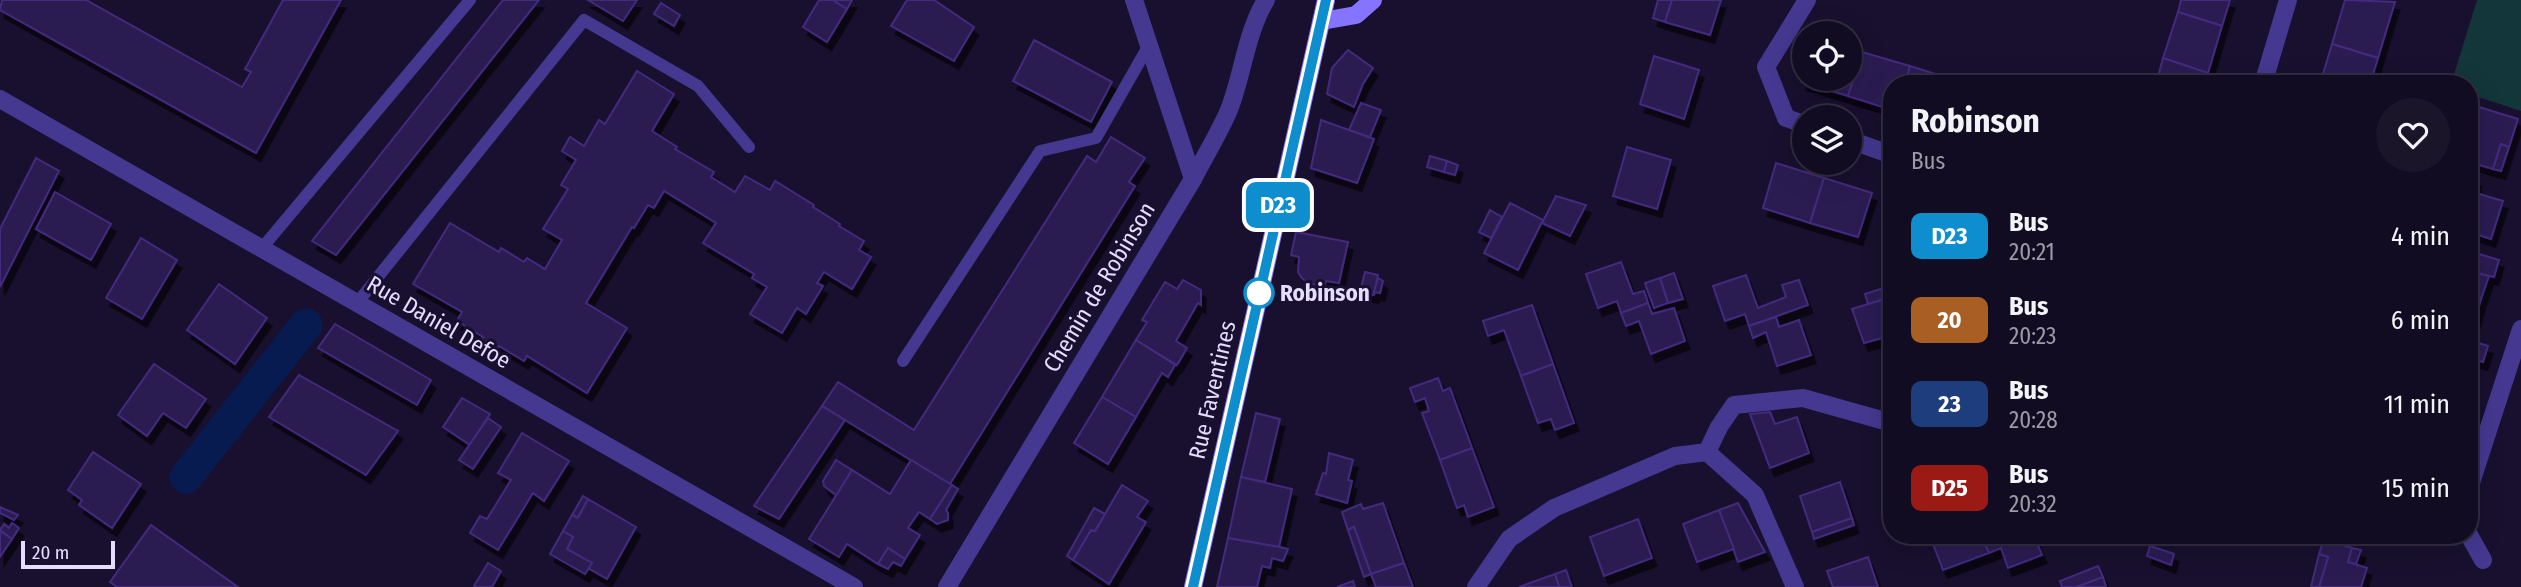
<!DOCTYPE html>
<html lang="fr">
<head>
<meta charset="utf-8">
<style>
  body { margin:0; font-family:"Fira Sans Condensed",sans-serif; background:#1b152a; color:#f1f3f6; height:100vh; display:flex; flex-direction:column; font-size:26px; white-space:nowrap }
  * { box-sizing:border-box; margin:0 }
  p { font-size:23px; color:#9c9ba5 }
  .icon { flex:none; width:38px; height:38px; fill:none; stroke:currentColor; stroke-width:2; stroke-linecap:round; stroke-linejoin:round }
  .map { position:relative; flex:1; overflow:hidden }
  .details { position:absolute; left:1883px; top:75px; width:595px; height:469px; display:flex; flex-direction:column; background:#120c22; border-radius:28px; box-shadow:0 7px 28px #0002,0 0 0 2px #312c40 }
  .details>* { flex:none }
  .badge { padding:0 14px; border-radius:10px; font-size:24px; line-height:46px }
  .controls { position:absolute; left:1792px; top:21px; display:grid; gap:14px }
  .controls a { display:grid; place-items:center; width:70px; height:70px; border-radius:50%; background:#120c22; box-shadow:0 7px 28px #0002,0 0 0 2px #312c40; font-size:35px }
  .scale { position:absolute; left:21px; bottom:18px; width:94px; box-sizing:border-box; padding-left:7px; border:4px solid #e4ddff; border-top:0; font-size:19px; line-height:24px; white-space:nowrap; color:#e4ddff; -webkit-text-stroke:5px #18102e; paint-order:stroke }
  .map>.badge { position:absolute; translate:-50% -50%; box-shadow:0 0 0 4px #fff }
  .round { display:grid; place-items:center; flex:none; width:74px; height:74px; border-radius:37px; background:#1b152a }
  .head { display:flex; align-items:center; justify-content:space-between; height:119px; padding:0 28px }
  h1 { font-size:33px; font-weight:700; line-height:52px }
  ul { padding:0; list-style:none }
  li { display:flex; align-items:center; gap:21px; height:84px; padding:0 28px }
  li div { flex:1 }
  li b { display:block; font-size:26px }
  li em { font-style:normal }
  li .badge { min-width:77px; font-weight:700; text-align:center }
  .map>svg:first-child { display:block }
  .green { fill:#123639 }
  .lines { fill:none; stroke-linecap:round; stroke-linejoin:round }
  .canal { stroke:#071b50; stroke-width:33 }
  .building { fill:#2b1b51; stroke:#432b7e; stroke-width:2; filter:url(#shadow) }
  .lane { stroke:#443890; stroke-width:12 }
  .street { stroke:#443890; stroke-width:18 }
  .secondary { stroke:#8574ff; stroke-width:18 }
  .line-casing { stroke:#fff; stroke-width:16 }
  .line { stroke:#0e8ece; stroke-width:10 }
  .stop-dot { fill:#fff; stroke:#0e8ece; stroke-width:3.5 }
  .labels { text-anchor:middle; stroke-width:6; stroke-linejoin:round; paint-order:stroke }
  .street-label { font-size:23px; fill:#e4ddff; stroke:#18102e }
  .stop-label { font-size:23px; font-weight:bold; fill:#e4ddff; stroke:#18102e; text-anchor:start }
</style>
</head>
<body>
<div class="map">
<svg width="2521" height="587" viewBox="0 0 2521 587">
  <defs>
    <filter id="shadow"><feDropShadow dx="4.5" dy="8" stdDeviation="0" flood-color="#0009"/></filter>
  </defs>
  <rect width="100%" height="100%" fill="#18102e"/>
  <!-- green -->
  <path class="green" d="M2477 0H2521V111L2469 94V84H2451Z"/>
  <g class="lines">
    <!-- canal -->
    <path class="canal" d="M186 477 306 325"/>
  </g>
  <!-- building -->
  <g class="building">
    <path d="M2 0H86L242 87 251 72 245 69 283 0H341L256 153 0 10Z"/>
    <path d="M503 0H539L336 255 312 241Z"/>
    <path d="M588 0H637L623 21Z"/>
    <path d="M819 0H833L847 9 827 42 803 27Z"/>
    <path d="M833 0H852L847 9Z"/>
    <path d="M907 0H934L974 27 954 61 891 26Z"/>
    <path d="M1658 0H1672L1665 22 1653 18Z"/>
    <path d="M1672 0H1721L1710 35 1665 22Z"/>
    <path d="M2181 0H2230L2222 26 2178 12Z"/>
    <path d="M2345 0 2395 2 2378 58 2332 44Z"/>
    <path d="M661 3 680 15 674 26 654 14Z"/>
    <path d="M2178 12 2222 26 2208 73 2163 58Z"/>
    <path d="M1034 40 1112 82 1091 122 1013 81Z"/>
    <path d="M2332 44 2378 58 2370 84H2320Z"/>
    <path d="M1850 48 1862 52 1848 96 1802 82 1804 76V79H1850Z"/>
    <path d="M1348 50 1373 68 1363 84 1354 107 1327 94 1332 68Z"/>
    <path d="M1862 52 1910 66 1905 84H1892V110L1848 96Z"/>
    <path d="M1654 56 1699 70 1684 119 1640 104Z"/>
    <path d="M2163 58 2208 73 2204 84H2156Z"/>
    <path d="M1910 66 1957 81 1956 84H1905Z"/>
    <path d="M637 71 674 94 652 131 677 147 675 149 714 172 711 177 735 192 745 176 770 190 775 181 814 205 813 207 840 224 839 226 864 241 859 250 871 257 852 289 824 272 817 283 823 286 806 314 797 308 782 333 750 314 767 287 752 278 754 274 703 243 716 223 664 191 654 208 648 205 634 228 632 227 586 303 627 328 587 393 527 356 524 361 499 346 497 350 481 340 483 337 457 321 462 312 413 284 450 223 499 252 501 248 524 262 527 258 545 269 562 240 543 229 568 189 561 185 576 160 562 151 570 137 584 146 599 120 605 124Z"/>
    <path d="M1361 103 1381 110 1370 137 1349 130Z"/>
    <path d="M2469 104 2518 119 2509 147 2501 144 2493 169 2469 162Z"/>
    <path d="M1321 120 1374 139 1357 183 1311 168Z"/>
    <path d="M1111 137 1145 158 1129 182 1135 186 950 484 822 406 838 382 914 430 1087 156 1096 162Z"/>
    <path d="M2501 144 2509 147 2501 171 2493 169Z"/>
    <path d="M1627 147 1671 160 1657 209 1613 196Z"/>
    <path d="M1430 156 1447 161 1444 172 1427 167Z"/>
    <path d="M36 158 59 171 0 287V229Z"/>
    <path d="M1447 161 1458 165 1455 175 1444 172Z"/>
    <path d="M1776 163 1824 178 1810 223 1763 208Z"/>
    <path d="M2472 177 2477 179 2474 192 2469 191Z"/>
    <path d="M1824 178 1872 193 1858 237 1810 223Z"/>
    <path d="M2469 191 2503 201 2491 239 2469 232Z"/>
    <path d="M55 192 111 224 91 260 36 229Z"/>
    <path d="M1556 196 1586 205 1570 236 1542 223Z"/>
    <path d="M1510 203 1543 220 1518 270 1484 253Z"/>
    <path d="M1490 210 1502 217 1491 238 1479 232Z"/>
    <path d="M1296 232 1348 242 1339 283 1326 281 1324 287 1307 283 1301 277 1298 272 1299 257 1291 255Z"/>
    <path d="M141 238 177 260 142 319 106 298Z"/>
    <path d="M2469 251 2499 260 2494 277 2476 273 2470 295 2481 299 2473 327 2469 326Z"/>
    <path d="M1621 262 1633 294 1644 291 1648 303 1621 313 1617 301 1598 308 1586 274Z"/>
    <path d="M1365 272 1378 275 1374 295 1360 292Z"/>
    <path d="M1674 273 1683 299 1668 303 1660 278Z"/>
    <path d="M2476 273 2489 276 2481 299 2470 295Z"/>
    <path d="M1746 275 1758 308 1786 297 1782 285 1799 280 1808 305 1749 326 1745 314 1725 321 1713 286Z"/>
    <path d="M1378 278 1383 281 1380 293 1374 292Z"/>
    <path d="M1660 278 1668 303 1654 308 1645 283Z"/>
    <path d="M1183 280 1201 290V305L1198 303 1176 341 1187 348 1177 365 1136 340 1147 322 1142 320 1165 282 1177 289Z"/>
    <path d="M219 284 267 318 235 364 187 330Z"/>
    <path d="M1884 288 1888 298 1868 304 1865 294Z"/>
    <path d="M1888 298 1892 308V348L1890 349 1886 337 1864 343 1852 309Z"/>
    <path d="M1648 303 1652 314 1674 308 1685 341 1651 354 1639 321 1626 326 1621 313Z"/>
    <path d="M1532 305 1553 364 1521 376 1504 330 1488 336 1483 321Z"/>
    <path d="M1776 317 1779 327 1799 320 1811 355 1777 366 1766 332 1753 338 1749 326Z"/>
    <path d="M335 324 431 380 417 405 318 348Z"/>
    <path d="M1136 340 1175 365 1168 377 1162 373 1136 417 1102 397Z"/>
    <path d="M2469 340 2488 346 2483 362 2469 358Z"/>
    <path d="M154 364 206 399 186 428 163 413 147 436 118 415Z"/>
    <path d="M1553 364 1574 423 1555 430 1551 419 1538 423 1521 376Z"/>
    <path d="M299 375 398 431 366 475 269 417Z"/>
    <path d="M1438 378 1443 391 1450 388 1472 448 1440 460 1422 413 1429 411 1425 398 1415 402 1410 388Z"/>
    <path d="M1102 397 1136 417 1108 464 1074 443Z"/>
    <path d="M462 398 490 414 470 445 443 427Z"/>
    <path d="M822 406 845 420 779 519 754 506Z"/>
    <path d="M1770 412 1775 424 1797 417 1809 453 1770 468 1750 414Z"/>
    <path d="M1256 413 1280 419 1265 482 1241 477Z"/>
    <path d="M488 418 501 427 473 469 459 460Z"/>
    <path d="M522 433 569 461 544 501 533 493 498 550 470 533 480 516 487 519 511 480 498 473Z"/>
    <path d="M1472 448 1494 507 1468 517 1464 505 1457 508 1440 460Z"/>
    <path d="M93 452 141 484 112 528 79 505 82 500 68 490Z"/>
    <path d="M1329 453 1353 460 1348 480 1352 481 1347 503 1316 494 1323 473 1326 474Z"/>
    <path d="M836 460 852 470 837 496 824 486 823 481Z"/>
    <path d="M911 460 952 485 930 519 919 512 908 528 920 535 905 559 888 548 878 564 847 544 839 557 809 539 852 470 890 494Z"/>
    <path d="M1241 477 1292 489 1279 547 1228 538Z"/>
    <path d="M1840 482 1852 518 1812 532 1800 496Z"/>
    <path d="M952 485 958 489 946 510 948 513V520L937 524 930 519Z"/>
    <path d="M1122 485 1148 501 1137 517 1146 522 1109 584 1073 560 1091 530 1095 531Z"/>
    <path d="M583 496 588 499 578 518 572 515Z"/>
    <path d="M588 499 636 527 607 579 588 568 592 563 567 549 573 537 563 531 572 515 578 518Z"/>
    <path d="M1383 503 1404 563 1371 574 1354 527 1348 530 1342 512 1361 504 1363 509Z"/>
    <path d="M1738 503 1765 552 1738 562 1719 510Z"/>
    <path d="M0 507 18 515 14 520 0 513Z"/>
    <path d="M1094 508 1105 514 1095 531 1091 530 1073 560 1067 556Z"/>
    <path d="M1719 510 1734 549 1697 562 1683 524Z"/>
    <path d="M1852 518 1854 525 1814 539 1812 532Z"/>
    <path d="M1638 519 1652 558 1604 576 1590 537Z"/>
    <path d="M12 523 19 528 12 539 0 530 4 524 9 528Z"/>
    <path d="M151 525 238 587H117L110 582Z"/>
    <path d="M1354 527 1371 574 1364 577 1348 530Z"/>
    <path d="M0 531 12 539 0 557Z"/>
    <path d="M563 531 573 537 567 549 592 563 585 574 550 554Z"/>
    <path d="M1930 536H1982L1989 553 1943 570Z"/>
    <path d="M1982 536H2034L2042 555 2008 568 2001 548 1989 553Z"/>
    <path d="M1228 538 1279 547 1288 549 1283 561 1272 558 1270 568 1262 566 1257 587H1217Z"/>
    <path d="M2324 539 2352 548 2348 562 2367 568 2361 587H2319L2328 557 2319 554Z"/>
    <path d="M2150 546 2174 554 2171 565 2147 556Z"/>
    <path d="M888 548 905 559 901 566 893 562 888 569 878 564Z"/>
    <path d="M2352 548 2361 550 2356 564 2348 562Z"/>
    <path d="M2319 554 2328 557 2319 587H2311Z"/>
    <path d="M1868 557 1878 587H1833L1827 571Z"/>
    <path d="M488 563 501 571 492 587H476L474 586Z"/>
    <path d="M1404 563 1413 587H1376L1371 574Z"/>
    <path d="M2098 566 2103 577 2077 587H2062L2060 581Z"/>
    <path d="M1566 570 1572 587H1559L1555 574Z"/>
    <path d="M1555 574 1559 587H1519Z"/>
    <path d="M2103 577 2106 587H2077Z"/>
    <path d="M1353 581 1355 587H1337Z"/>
  </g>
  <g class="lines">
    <!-- lane -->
    <g class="lane">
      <path d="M262 248 470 0"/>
      <path d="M357 303 584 20 698 86 749 147"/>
      <path d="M903 361 1040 151 1096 138 1149 45"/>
    </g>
    <!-- street -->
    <g class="street">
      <path d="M1134 0 1193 179"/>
      <path d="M2263 84 2288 0"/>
      <path d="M0 99 854 587"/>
      <path d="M1804 124 1786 118 1766 67 1807 0"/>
      <path d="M1850 140 1892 155"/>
      <path d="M1707 452 1719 427 1734 405 1803 398 1892 423"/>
      <path d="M2469 489 2521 329"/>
      <path d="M2469 535 2483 560"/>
      <path d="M947 587 1193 179C1205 156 1219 133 1229 110 1243 74 1246 33 1266 0"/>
      <path d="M1476 587 1509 539 1554 508 1675 456 1707 452 1755 495 1795 587"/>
    </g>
    <!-- secondary -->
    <g class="secondary">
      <path d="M1322 21 1356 15 1373 0"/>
      <path d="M1193 587 1326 0"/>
    </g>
  </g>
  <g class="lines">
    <!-- line casing -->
    <g class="line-casing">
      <path id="line" d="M1193 587 1326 0"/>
    </g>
    <!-- line -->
    <use href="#line" class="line"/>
  </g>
  <!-- markers -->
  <circle class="stop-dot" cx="1259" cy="293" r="14"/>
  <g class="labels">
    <!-- street labels -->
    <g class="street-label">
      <text transform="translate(1099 287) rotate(-59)" y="8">Chemin de Robinson</text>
      <text transform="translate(439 322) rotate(30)" y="8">Rue Daniel Defoe</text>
      <text transform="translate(1212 390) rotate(-77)" y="8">Rue Faventines</text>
    </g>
    <!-- stop labels -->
    <g class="stop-label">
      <text x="1280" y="301">Robinson</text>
    </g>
  </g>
</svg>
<div class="controls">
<a><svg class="icon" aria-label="locate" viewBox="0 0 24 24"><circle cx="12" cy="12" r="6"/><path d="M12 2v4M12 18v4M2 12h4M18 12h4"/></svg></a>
<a><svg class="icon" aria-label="layers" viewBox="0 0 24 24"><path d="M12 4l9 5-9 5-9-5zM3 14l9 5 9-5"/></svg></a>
</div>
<div class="scale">20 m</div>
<b class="badge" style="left:1278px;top:205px;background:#0e8ece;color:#fff">D23</b>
<section class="details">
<div class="head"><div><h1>Robinson</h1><p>Bus</p></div><a class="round"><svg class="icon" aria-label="heart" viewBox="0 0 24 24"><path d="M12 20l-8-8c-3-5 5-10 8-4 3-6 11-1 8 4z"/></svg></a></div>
<ul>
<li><span class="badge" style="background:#0e8ece;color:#fff">D23</span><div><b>Bus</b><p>20:21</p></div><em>4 min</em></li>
<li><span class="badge" style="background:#a95f24;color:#fff">20</span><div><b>Bus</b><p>20:23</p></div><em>6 min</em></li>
<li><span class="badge" style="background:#1e3d7c;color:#fff">23</span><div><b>Bus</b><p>20:28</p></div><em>11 min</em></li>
<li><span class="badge" style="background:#9c1a15;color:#fff">D25</span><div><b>Bus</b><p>20:32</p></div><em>15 min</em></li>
</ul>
</section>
</div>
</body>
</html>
